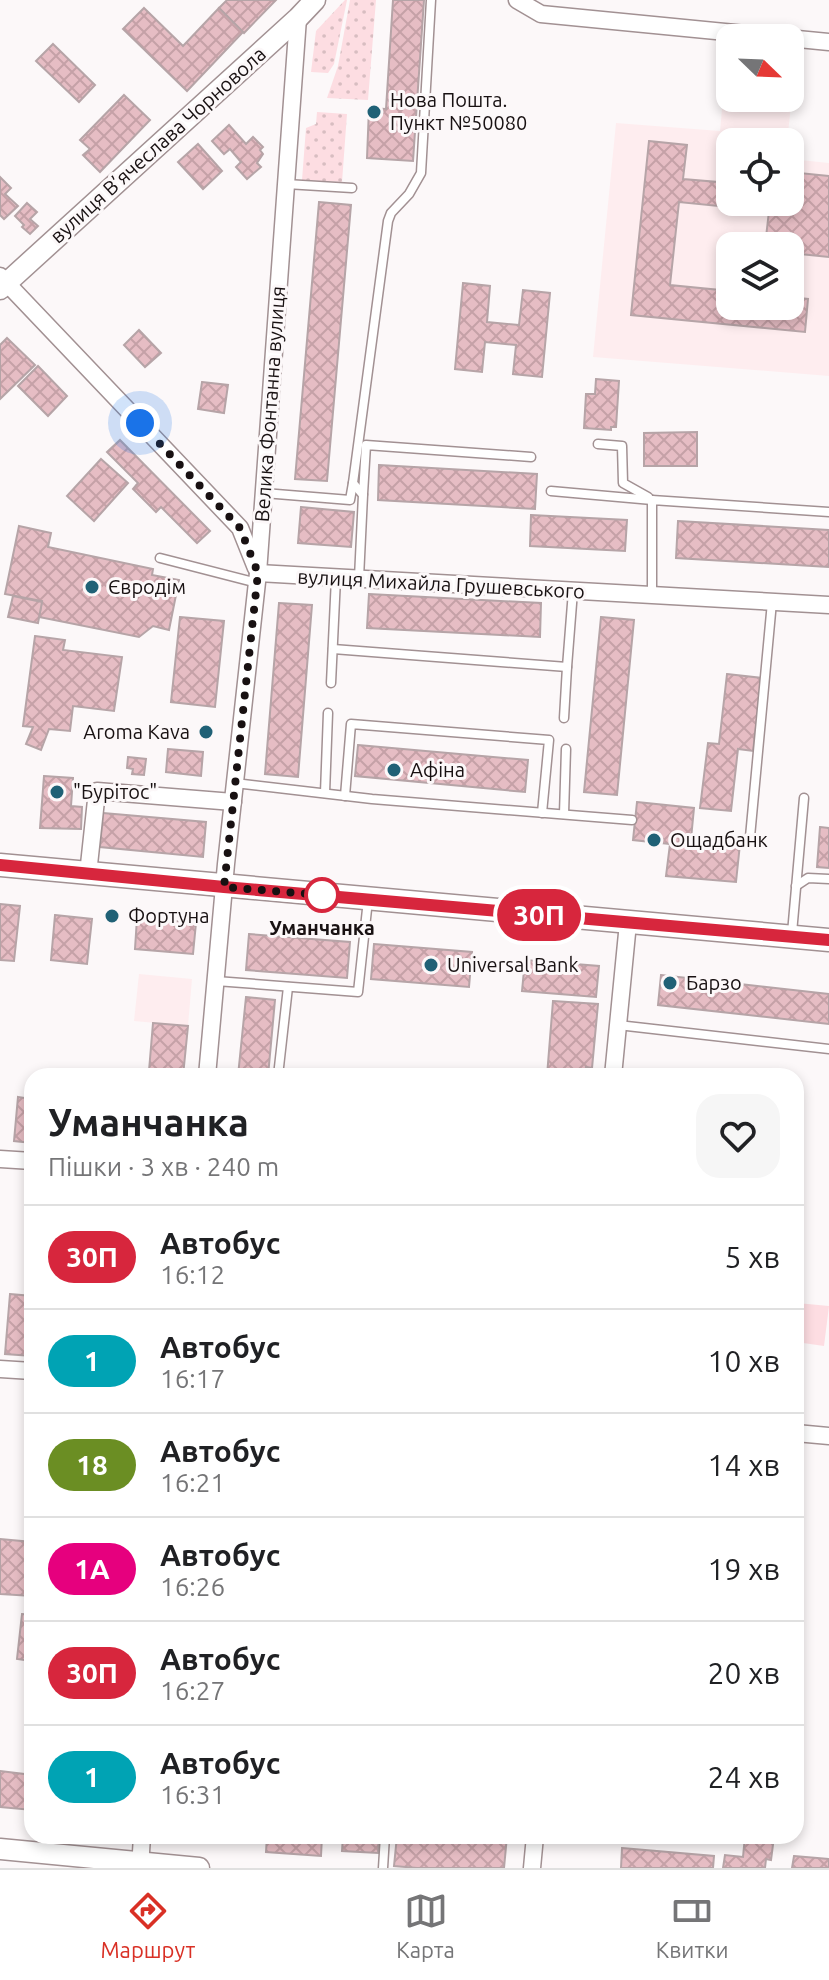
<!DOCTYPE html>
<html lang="uk">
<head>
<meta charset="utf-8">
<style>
  body { margin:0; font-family:Ubuntu,sans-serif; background:#f6f6f6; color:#202124; height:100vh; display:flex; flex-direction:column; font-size:30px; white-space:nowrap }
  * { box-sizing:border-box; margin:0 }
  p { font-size:26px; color:#757577 }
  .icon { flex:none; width:44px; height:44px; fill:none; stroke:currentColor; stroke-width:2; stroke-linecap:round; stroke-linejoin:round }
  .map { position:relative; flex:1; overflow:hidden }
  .side { position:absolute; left:24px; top:1068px; width:780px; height:776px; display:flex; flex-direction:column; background:#fff; border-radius:24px; box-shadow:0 4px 12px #0003 }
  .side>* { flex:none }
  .badge { padding:0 16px; border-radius:26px; font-size:28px; line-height:52px }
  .needle { width:52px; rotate:113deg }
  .controls { position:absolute; left:716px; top:24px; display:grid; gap:16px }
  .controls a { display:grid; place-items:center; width:88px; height:88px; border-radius:16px; background:#fff; box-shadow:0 4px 12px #0003; font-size:40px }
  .you { position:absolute; width:40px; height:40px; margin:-20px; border:6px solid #fff; border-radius:50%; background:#1a73e8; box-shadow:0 0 0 12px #1a73e833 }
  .map>.badge { position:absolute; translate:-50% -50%; box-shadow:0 0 0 4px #fff }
  .round { display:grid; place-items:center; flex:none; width:84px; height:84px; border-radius:24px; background:#f6f6f6 }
  .head { display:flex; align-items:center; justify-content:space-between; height:136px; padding:0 24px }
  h1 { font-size:38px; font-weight:600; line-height:60px }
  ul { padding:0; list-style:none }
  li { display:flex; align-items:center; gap:24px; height:104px; padding:0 24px; border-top:2px solid #e0e0e0 }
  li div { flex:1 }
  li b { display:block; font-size:30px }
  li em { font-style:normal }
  li .badge { min-width:88px; font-weight:700; text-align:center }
  .tabs { display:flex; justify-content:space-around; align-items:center; height:112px; border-top:2px solid #e0e0e0; background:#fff; font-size:22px; color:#757577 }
  .tabs a { display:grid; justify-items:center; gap:4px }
  .tabs .on { color:#d93025 }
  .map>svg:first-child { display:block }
  .built { fill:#feedef; fill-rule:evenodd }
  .grass { fill:url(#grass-dots) }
  .green { fill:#fddde2 }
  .building { fill:url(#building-cross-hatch); stroke:#b6a4a7; stroke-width:2 }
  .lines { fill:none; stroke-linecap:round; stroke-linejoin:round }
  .service-casing { stroke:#a29193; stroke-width:11 }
  .minor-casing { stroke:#a29193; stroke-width:19 }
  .tertiary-casing { stroke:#a29193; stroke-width:23 }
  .secondary-casing { stroke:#a29193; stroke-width:25 }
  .service { stroke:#fff; stroke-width:8 }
  .minor { stroke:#fff; stroke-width:16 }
  .tertiary { stroke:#fff; stroke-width:20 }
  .secondary { stroke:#fff; stroke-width:22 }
  .line-casing { stroke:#fff; stroke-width:18 }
  .line { stroke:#d7263d; stroke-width:12 }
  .walk { stroke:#181112; stroke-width:8; stroke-dasharray:0 14.4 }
  .poi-dot { fill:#206176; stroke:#fcf8f9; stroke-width:3 }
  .stop-dot { fill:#fff; stroke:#d7263d; stroke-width:4 }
  .labels { text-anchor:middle; stroke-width:6; stroke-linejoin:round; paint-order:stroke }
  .poi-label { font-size:20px; fill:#181112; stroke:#fcf8f9; text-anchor:start }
  .street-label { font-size:20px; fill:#181112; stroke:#fcf8f9 }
  .stop-label { font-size:20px; font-weight:bold; fill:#181112; stroke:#fcf8f9 }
</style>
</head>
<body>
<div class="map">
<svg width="829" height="1868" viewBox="0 0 829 1868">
  <defs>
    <pattern id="grass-dots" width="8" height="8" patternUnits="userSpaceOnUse" patternTransform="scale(2)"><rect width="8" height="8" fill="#fddde2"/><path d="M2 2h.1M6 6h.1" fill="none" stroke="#d8bdc1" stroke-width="1.8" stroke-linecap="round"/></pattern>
    <pattern id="building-cross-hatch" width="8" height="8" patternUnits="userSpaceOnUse" patternTransform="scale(2)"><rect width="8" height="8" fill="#e6bdc4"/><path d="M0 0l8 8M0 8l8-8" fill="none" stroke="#c5a1a7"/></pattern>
  </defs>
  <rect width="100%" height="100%" fill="#fcf8f9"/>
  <!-- built -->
  <g class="built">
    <path d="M727 54H730V98H790V59L796 60 787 142H730V202H790V159L829 163V376L593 357 616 123 720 131ZM730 246H790V306H730Z"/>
    <path d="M139 974 192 979 188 1026 134 1021Z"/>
  </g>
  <!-- grass -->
  <g class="grass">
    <path d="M345 0H347L334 64 328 73 311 72 316 31Z"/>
    <path d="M350 0H376L368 100 327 98 338 66Z"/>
    <path d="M317 112 347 114 342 182 302 180 306 128 316 124Z"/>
  </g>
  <!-- green -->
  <path class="green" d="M797 1303 829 1306 824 1346 796 1342Z"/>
  <!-- building -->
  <g class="building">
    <path d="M227 0H276L244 33 219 8Z"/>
    <path d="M393 0H424L413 161 367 158 369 108 386 109Z"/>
    <path d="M144 8 183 46 219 8 243 32 187 91 123 29Z"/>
    <path d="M53 44 95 85 79 102 36 61Z"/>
    <path d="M124 95 150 120 100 172 83 155 90 149 80 140Z"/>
    <path d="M229 125 246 144 253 137 263 147 260 150 263 154 257 163 261 167 247 179 236 167 241 162 230 149 224 154 212 141Z"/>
    <path d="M649 141 687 145 683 179 730 183V202H790V172L829 176V257L790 253V246H765L769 211 679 202 670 285 730 291V306H790V297L808 299 805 332 631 315Z"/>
    <path d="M198 144 222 171 203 189 178 162Z"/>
    <path d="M0 177 11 188 5 194 18 206 4 219 0 215Z"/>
    <path d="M319 202 351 205 327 481 295 479Z"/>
    <path d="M27 203 37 212 30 219 38 226 30 234 22 227 24 225 15 216Z"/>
    <path d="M463 283 490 286 487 322 519 325 523 290 550 293 542 377 513 374 516 345 485 342 482 372 455 369Z"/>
    <path d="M139 330 161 353 145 367 124 345Z"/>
    <path d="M7 338 35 365 0 399V345Z"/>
    <path d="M38 366 67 396 48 416 18 386Z"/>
    <path d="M596 379 619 381 616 427H611V430L584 428 586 394H595Z"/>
    <path d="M202 382 228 385 224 413 198 409Z"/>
    <path d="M697 432V466H644V433Z"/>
    <path d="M120 440 210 531 197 543 161 507 156 512 133 489 138 483 107 452Z"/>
    <path d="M101 459 128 483 94 521 67 496Z"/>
    <path d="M379 465 537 474 535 509 378 500Z"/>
    <path d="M301 507 354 512 351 547 298 543Z"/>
    <path d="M531 515 627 520 625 551 530 546Z"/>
    <path d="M678 521 829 530V567L676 558Z"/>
    <path d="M19 526 51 533 48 547 153 569 152 575 179 580 169 630 153 626 139 637 39 617 42 601 5 594Z"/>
    <path d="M369 594 541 603 540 637 367 628Z"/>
    <path d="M13 596 42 602 38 623 8 617Z"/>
    <path d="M279 603 312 605 298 777 265 774Z"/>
    <path d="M180 617 224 621 215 707 171 702Z"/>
    <path d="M601 617 634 620 617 795 584 792Z"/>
    <path d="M35 636 65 640 63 650 122 657 114 711 73 706 70 731 49 729 41 750 26 744 33 727 23 726Z"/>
    <path d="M727 674 762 678 753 751 738 749 731 811 700 808 708 743 719 744Z"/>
    <path d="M358 745 528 760 525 792 355 776Z"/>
    <path d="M168 749 203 752 201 776 166 772Z"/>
    <path d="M128 757 146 759 144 775 132 774 133 769 127 768Z"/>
    <path d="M44 776 73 778 71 806 82 807 81 829 40 828Z"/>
    <path d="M637 802 694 808 691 839 740 844 736 882 666 876 670 844 633 840Z"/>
    <path d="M103 813 206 822 203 857 100 847Z"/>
    <path d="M820 827 829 828V868L817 867Z"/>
    <path d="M0 904 20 906 14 961 0 960Z"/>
    <path d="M55 915 92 919 87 964 51 960Z"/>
    <path d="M137 918 196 923 193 954 135 949Z"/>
    <path d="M249 934 350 942 347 978 246 970Z"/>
    <path d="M374 944 472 952 469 987 371 979Z"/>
    <path d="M525 960 599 966 596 997 522 991Z"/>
    <path d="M661 975 829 994V1024L658 1005Z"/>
    <path d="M246 997 275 1000 268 1076H238Z"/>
    <path d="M553 1001 598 1004 592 1068 586 1067 585 1076H547Z"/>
    <path d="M153 1023 188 1026 183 1076H135L136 1070 149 1071Z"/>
    <path d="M18 1097 32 1099V1143L14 1141Z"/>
    <path d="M10 1294 32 1296V1356L5 1354Z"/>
    <path d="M0 1539 32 1542V1596L0 1594Z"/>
    <path d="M22 1614 32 1615V1661L17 1659Z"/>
    <path d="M0 1771 32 1775V1810L0 1807Z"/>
    <path d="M267 1836H322L321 1856 266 1852Z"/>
    <path d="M343 1836H379L378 1853 342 1851Z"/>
    <path d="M397 1836 469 1841V1836H507L504 1868H417L394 1866Z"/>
    <path d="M745 1836 774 1837 771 1860 766 1859 765 1868H723L725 1855 743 1857Z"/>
    <path d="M622 1848 714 1856 713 1868H621Z"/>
    <path d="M794 1856 829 1859V1868H792Z"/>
  </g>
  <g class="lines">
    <!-- service casing -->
    <g class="service-casing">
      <g id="service">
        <path d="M286 184 352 188"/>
        <path d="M598 444 622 446 623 483 648 497"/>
        <path d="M551 491 652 500"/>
        <path d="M264 493 350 500 353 483"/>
        <path d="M363 494 366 445 531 457"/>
        <path d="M160 558 257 583"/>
        <path d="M359 578 363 495 353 483 388 221 391 213 409 194 421 173 431 0"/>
        <path d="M652 595V500L829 512"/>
        <path d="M333 649 567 667 573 591"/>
        <path d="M331 683 336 578"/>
        <path d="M564 718 567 667"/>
        <path d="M235 783 372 799 632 820"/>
        <path d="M325 793 328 713"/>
        <path d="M345 796 351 724 549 740 542 813"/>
        <path d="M564 814 566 749"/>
        <path d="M750 837 772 602"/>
        <path d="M796 886 808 878 829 879"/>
        <path d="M792 933 804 798"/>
        <path d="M216 981 358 992 368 900"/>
        <path d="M618 1025 829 1049"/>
        <path d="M278 1076 288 987"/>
        <path d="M383 1868 385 1836"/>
      </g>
    </g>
    <!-- minor casing -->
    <g class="minor-casing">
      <g id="minor">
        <path d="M517 0 541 14 829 42"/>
        <path d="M0 276 240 528 256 568"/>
        <path d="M258 573 829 605"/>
        <path d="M88 874 97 791 233 802"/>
        <path d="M207 1076 226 864 258 573 298 18"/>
        <path d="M613 1076 628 923"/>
        <path d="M0 1159 32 1161"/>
        <path d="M0 1369 32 1371"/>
        <path d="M796 1433 829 1436"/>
        <path d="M140 1868 142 1836"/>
        <path d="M532 1868 535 1836"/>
      </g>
    </g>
    <!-- tertiary casing -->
    <g class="tertiary-casing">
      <g id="tertiary">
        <path d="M0 289 298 18 315 0"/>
        <path d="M0 1849 199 1868"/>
      </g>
    </g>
    <!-- secondary casing -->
    <g class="secondary-casing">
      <path id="secondary" d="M0 865 829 940"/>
    </g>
    <!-- service -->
    <use href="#service" class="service"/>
    <!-- minor -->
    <use href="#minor" class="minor"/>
    <!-- tertiary -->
    <use href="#tertiary" class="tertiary"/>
    <!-- secondary -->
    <use href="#secondary" class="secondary"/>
  </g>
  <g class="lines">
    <!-- line casing -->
    <g class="line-casing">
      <path id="line" d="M0 865 224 887 829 940"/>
    </g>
    <!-- line -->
    <use href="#line" class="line"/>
    <!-- walk -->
    <path class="walk" d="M140 423 240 528 258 573 224 887 322 895"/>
  </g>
  <!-- markers -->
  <g class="poi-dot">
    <circle cx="374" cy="112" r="8"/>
    <circle cx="92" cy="587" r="8"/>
    <circle cx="206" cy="732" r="8"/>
    <circle cx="394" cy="770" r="8"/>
    <circle cx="57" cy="792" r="8"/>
    <circle cx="654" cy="840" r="8"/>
    <circle cx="112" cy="916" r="8"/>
    <circle cx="431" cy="965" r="8"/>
    <circle cx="670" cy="983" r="8"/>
  </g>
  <circle class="stop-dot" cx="322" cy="895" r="16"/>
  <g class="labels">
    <!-- poi labels -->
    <g class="poi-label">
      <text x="390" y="107">Нова Пошта.<tspan x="390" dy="23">Пункт №50080</tspan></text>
      <text x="108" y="594">Євродім</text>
      <text x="190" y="739" text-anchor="end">Aroma Kava</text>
      <text x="410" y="777">Афіна</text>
      <text x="73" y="799">"Бурітос"</text>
      <text x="670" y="847">Ощадбанк</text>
      <text x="128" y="923">Фортуна</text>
      <text x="447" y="972">Universal Bank</text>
      <text x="686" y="990">Барзо</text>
    </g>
    <!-- street labels -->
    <g class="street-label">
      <text transform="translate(158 145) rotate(-42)" y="7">вулиця В’ячеслава Чорновола</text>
      <text transform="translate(270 404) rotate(-86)" y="7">Велика Фонтанна вулиця</text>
      <text transform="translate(441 584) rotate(3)" y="7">вулиця Михайла Грушевського</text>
    </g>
    <!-- stop labels -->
    <g class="stop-label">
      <text x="322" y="935">Уманчанка</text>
    </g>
  </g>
</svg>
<div class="controls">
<a><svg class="needle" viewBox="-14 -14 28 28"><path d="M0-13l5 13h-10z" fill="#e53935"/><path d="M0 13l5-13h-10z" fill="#757577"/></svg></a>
<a><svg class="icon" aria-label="locate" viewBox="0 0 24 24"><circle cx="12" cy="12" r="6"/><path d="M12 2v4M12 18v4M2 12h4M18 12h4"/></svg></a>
<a><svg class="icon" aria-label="layers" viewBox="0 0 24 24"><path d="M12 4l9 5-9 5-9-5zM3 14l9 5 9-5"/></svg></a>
</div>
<div class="you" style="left:140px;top:423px"></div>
<b class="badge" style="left:539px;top:915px;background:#d7263d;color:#fff">30П</b>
<section class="side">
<div class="head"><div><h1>Уманчанка</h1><p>Пішки · 3 хв · 240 m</p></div><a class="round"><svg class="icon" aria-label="heart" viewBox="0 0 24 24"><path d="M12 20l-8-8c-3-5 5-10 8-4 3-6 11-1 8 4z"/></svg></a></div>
<ul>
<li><span class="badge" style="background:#d7263d;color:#fff">30П</span><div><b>Автобус</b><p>16:12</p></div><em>5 хв</em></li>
<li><span class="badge" style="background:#00a3b4;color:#fff">1</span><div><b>Автобус</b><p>16:17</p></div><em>10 хв</em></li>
<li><span class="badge" style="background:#6b8e23;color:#fff">18</span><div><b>Автобус</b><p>16:21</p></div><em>14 хв</em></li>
<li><span class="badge" style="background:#e6007e;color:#fff">1А</span><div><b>Автобус</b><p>16:26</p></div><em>19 хв</em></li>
<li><span class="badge" style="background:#d7263d;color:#fff">30П</span><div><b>Автобус</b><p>16:27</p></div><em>20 хв</em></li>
<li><span class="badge" style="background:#00a3b4;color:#fff">1</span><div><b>Автобус</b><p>16:31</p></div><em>24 хв</em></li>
</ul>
</section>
</div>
<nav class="tabs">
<a class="on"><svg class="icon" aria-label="directions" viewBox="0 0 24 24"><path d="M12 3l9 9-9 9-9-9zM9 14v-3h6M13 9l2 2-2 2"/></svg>Маршрут</a>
<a><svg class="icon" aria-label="map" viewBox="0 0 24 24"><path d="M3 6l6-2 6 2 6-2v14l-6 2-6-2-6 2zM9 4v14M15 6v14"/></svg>Карта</a>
<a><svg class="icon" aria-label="tickets" viewBox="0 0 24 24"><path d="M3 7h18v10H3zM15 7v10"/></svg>Квитки</a>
</nav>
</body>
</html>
